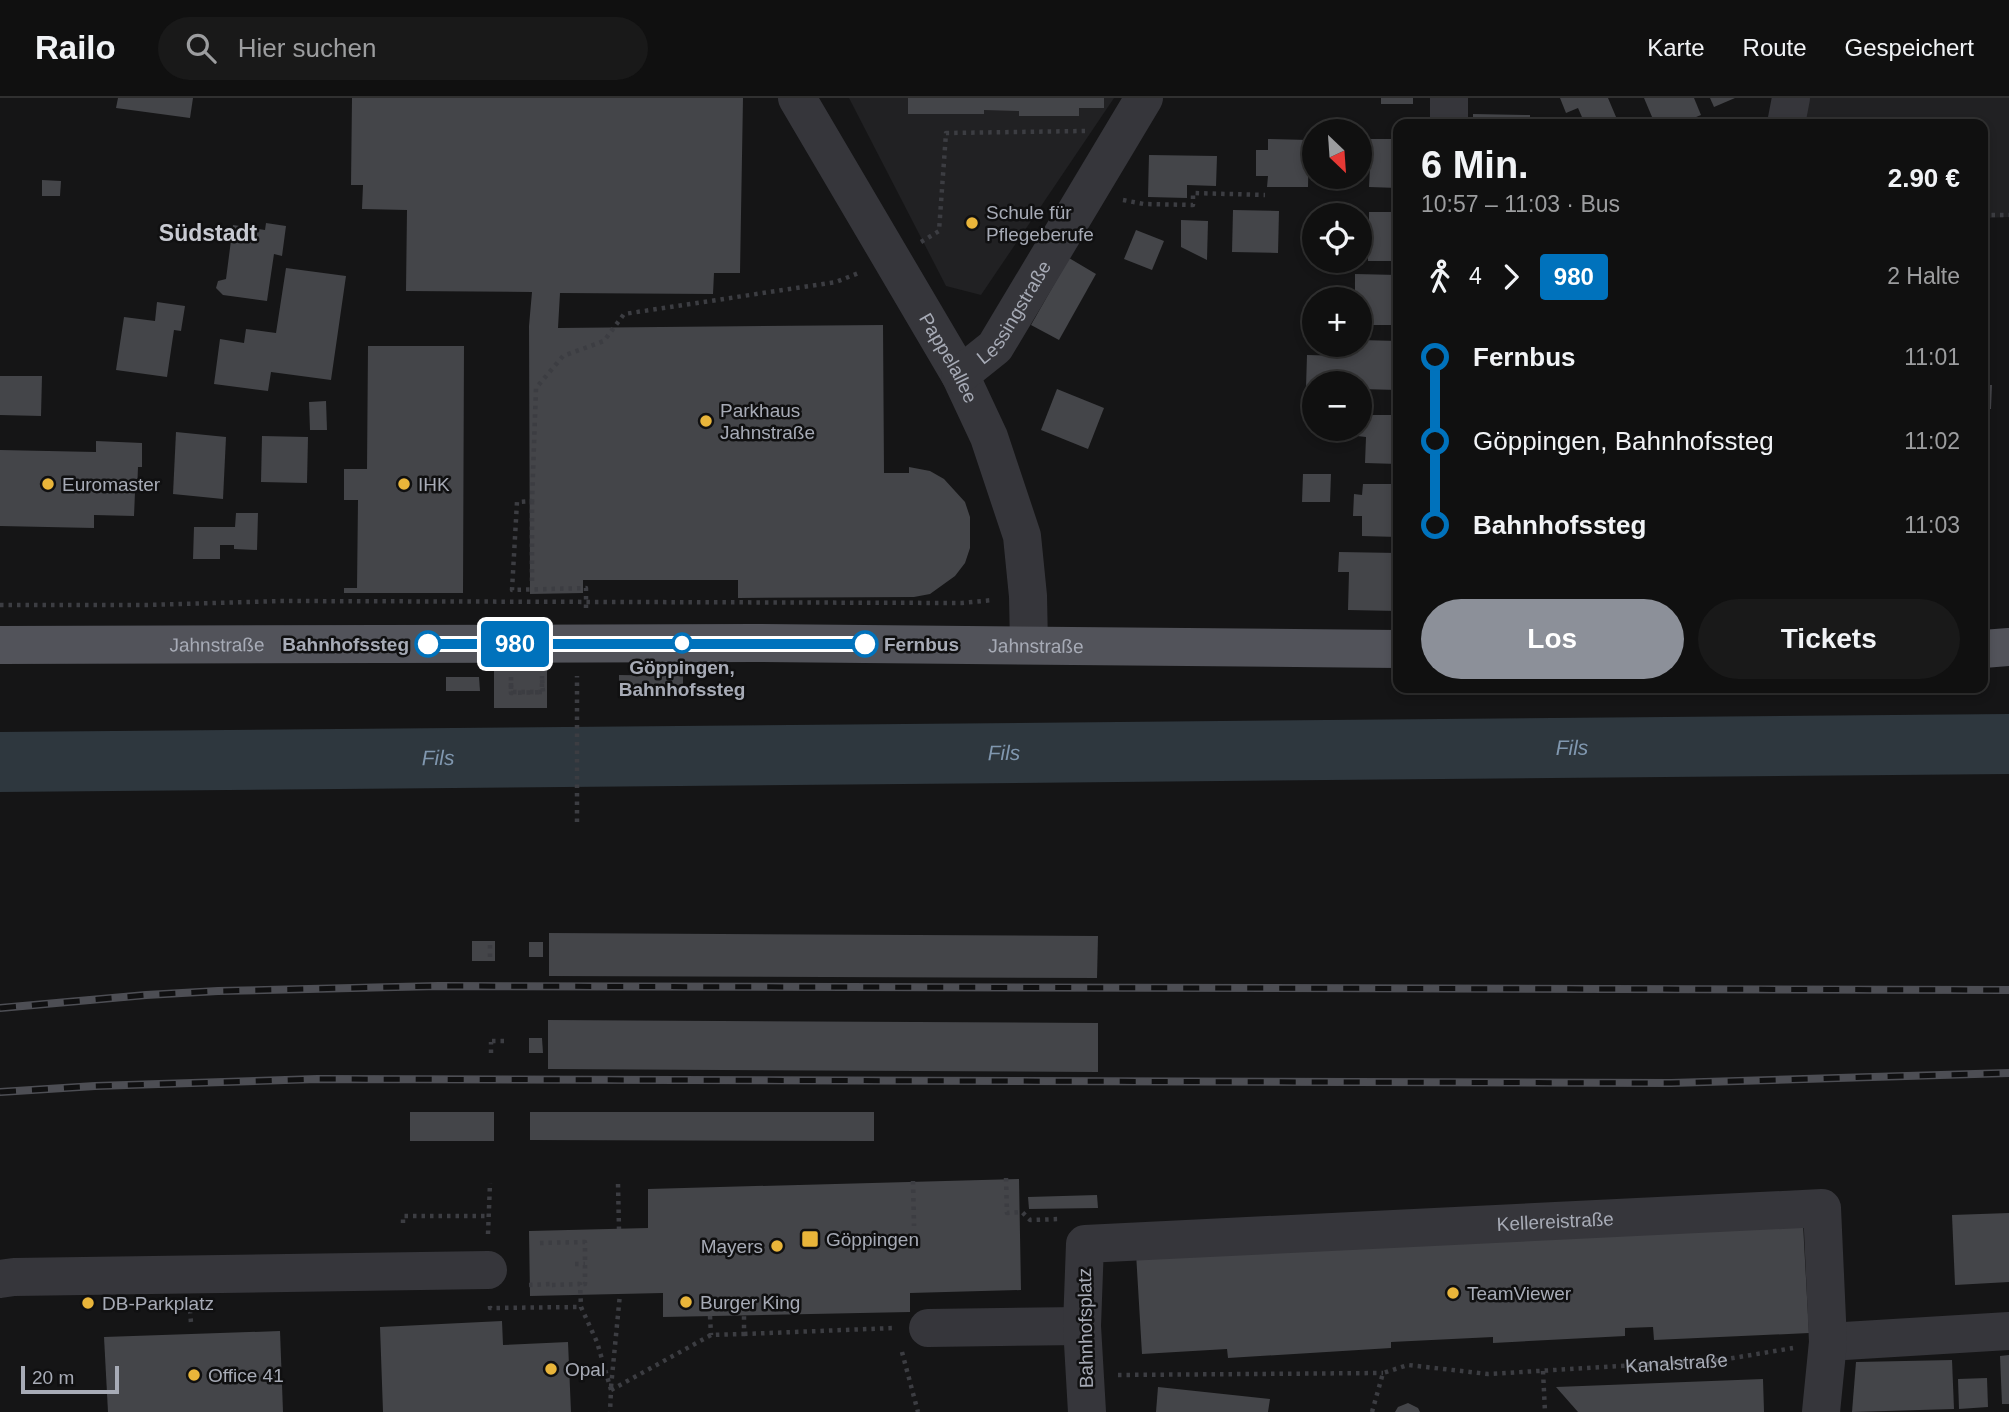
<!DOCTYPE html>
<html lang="de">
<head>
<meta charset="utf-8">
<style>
  body { margin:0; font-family:Arial,sans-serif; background:#191919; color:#f1f3f6; height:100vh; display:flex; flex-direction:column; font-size:26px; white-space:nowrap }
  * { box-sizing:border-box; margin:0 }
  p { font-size:23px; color:#9c9d9f }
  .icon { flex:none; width:38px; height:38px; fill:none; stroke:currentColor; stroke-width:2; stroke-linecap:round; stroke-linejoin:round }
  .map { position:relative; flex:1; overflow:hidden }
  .panel { position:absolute; left:1393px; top:21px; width:595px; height:574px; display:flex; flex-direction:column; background:#101010; border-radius:14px; box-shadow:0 4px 10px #0003,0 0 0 2px #303030 }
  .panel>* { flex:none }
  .badge { padding:0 14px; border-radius:5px; font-size:24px; line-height:46px }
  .needle { width:46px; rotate:155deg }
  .buttons { position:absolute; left:1302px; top:21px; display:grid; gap:14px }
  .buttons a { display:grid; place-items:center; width:70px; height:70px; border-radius:50%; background:#101010; box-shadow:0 4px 10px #0003,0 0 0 2px #303030; font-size:35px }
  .scale { position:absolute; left:21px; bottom:18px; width:98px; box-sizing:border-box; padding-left:7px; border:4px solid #a7abb6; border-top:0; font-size:19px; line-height:24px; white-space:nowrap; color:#a7abb6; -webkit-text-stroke:5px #101011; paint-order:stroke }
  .map>.badge { position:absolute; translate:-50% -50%; box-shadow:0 0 0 4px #fff }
  .legs { display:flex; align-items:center; gap:10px; height:77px; padding:0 28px; font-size:23px }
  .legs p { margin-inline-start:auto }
  .headline { display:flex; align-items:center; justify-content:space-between; height:119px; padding:0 28px }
  h1 { font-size:38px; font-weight:700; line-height:52px }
  .cta { display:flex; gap:14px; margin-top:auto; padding:14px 28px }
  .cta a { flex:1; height:80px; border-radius:42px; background:#8c9099; color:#fff; font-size:28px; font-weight:700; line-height:80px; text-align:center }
  .cta a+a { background:#191919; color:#f1f3f6 }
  ul { padding:0 28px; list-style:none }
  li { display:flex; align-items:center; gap:24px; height:84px; font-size:26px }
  li i { display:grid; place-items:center; width:10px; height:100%; margin:0 9px; background:currentColor }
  li i::after { content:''; width:18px; height:18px; margin:-9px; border:5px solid; border-radius:50%; background:#101010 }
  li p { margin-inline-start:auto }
  li:first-child i { background:linear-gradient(#0000 50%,currentColor 0) }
  li:last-child i { background:linear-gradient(currentColor 50%,#0000 0) }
  header { display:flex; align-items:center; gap:42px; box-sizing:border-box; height:98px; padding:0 35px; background:#101010; border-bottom:2px solid #303030 }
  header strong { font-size:33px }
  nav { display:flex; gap:38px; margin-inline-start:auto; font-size:24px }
  .search { width:490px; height:63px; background:#191919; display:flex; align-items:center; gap:18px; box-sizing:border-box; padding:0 24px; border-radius:38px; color:#9c9d9f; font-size:26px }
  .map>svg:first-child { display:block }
  .built { fill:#212123 }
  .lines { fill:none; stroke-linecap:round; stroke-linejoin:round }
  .river { stroke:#2e373e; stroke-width:60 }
  .building { fill:#444549 }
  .path { stroke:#3c3d42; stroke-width:4.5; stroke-dasharray:3.5 5; stroke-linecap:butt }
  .minor { stroke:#36363b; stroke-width:38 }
  .major { stroke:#52535a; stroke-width:38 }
  .rail-casing { stroke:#4d4e54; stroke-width:8 }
  .rail { stroke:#101011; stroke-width:5; stroke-dasharray:16; stroke-linecap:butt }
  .line-1-casing { stroke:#fff; stroke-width:16 }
  .line-1 { stroke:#0072bc; stroke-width:10 }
  .poi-dot { fill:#e9b53a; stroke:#101011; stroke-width:2.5 }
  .stop-1-dot { fill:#fff; stroke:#0072bc; stroke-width:3.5 }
  .labels { text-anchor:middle; stroke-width:5; stroke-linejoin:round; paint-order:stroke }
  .poi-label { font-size:19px; fill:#a7abb6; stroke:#101011; text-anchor:start }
  .street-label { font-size:19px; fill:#a7abb6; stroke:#101011 }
  .stop-label { font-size:19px; font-weight:bold; fill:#a7abb6; stroke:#101011; text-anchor:end }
  .water-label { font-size:21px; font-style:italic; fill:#8097af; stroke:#101011 }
  .quarter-label { font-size:23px; font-weight:bold; fill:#c8cad2; stroke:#101011 }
</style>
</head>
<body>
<header>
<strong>Railo</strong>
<div class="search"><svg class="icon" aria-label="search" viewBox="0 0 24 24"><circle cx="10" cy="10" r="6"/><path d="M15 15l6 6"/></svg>Hier suchen</div>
<nav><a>Karte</a><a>Route</a><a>Gespeichert</a></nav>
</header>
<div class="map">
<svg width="2009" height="1314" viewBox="0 0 2009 1314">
  <rect width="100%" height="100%" fill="#151516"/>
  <!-- built -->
  <g class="built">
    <path d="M849 0H1114L981 197 946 188Z"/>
    <path d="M1791 0H2009V119L1986 120 1983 88V26H1786Z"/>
  </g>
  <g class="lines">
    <!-- river -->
    <path class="river" id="s1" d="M0 664 2009 646"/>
  </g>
  <!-- building -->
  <g class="building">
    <path d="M118 0H193L190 20 116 10Z"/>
    <path d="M352 0H743L740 175H714L713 196 560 195 558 230 883 227 884 375H909V369L930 373 944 381 965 404 970 419V450L965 465 955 478 930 496 914 499 738 500V482H583V495L530 496 529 228 532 194 406 193 407 112 362 111 363 87H351Z"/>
    <path d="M908 0H1104V10H1079V18H1019V13L984 12V16H908Z"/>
    <rect x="1381" y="0" width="32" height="6"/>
    <path d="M1560 0H1608L1619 26H1585L1578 10 1566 15Z"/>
    <path d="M1644 0H1694L1701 17 1679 26H1655Z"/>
    <path d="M1710 0H1735L1714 9Z"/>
    <path d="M1473 16 1530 17V26H1473Z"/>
    <path d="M1268 41 1309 42 1308 89H1267L1268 78H1256V52H1268Z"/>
    <path d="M1369 41H1398V90L1369 89 1370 69H1362V54H1369Z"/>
    <path d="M1149 57 1217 58 1216 88 1187 87V100L1148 99Z"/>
    <rect x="1320" y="79" width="27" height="3"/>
    <path d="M42 82 61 83 60 98H42Z"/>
    <path d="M1233 112 1279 113 1278 155 1232 154Z"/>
    <path d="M1369 114H1398V163H1368V142H1362V128H1369Z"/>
    <path d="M1181 122 1208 123 1207 162 1181 149Z"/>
    <path d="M266 125 286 128 282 158 274 156 267 203 223 197 216 190 218 183 226 181 233 127 265 132Z"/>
    <path d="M1136 132 1164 143 1152 172 1124 161Z"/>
    <path d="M1069 160 1096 176 1059 242 1031 227Z"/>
    <path d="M286 170 346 178 331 282 271 274 268 293 214 286 220 241 244 245 246 231 276 235Z"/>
    <path d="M1355 176 1398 177V227H1360V201H1347V196H1355Z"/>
    <path d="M157 204 185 208 181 233 174 232 167 279 116 272 124 219 155 223Z"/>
    <path d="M1360 242 1398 243V292L1360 291V285H1314V290H1306L1307 257 1346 258V247H1360Z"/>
    <path d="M368 248H464L463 495H344V490H357L358 402H344V371H367Z"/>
    <path d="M0 278H42L41 318 0 317Z"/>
    <path d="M1983 287H1992L1991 311H1983Z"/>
    <path d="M1057 291 1104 310 1088 351 1041 332Z"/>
    <path d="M326 303 327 332H310L309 304Z"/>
    <path d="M1360 317H1398V366L1365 365 1366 339 1357 338V331H1360Z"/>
    <path d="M176 334 226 339 223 401 173 396Z"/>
    <path d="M262 338 308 339 307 385 261 384Z"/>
    <path d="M96 343 142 345V369H138L137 394H135L134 418 94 417V430L0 428V352L96 354Z"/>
    <path d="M1303 376H1331L1330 404H1302Z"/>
    <path d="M1363 386H1398V439L1362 438V418H1353L1354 396 1362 397Z"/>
    <path d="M236 415H258L257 452 234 451V447H220V461H193L194 429H235Z"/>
    <path d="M1339 454 1398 455V513L1348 512 1349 474H1338Z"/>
    <path d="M547 565V610H494V566Z"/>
    <path d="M619 577 683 578V593H619Z"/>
    <path d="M446 579H479L480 593H446Z"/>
    <path d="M549 835 1098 838 1097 880 549 878Z"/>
    <rect x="472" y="843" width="23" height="20"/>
    <rect x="529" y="844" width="14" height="15"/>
    <path d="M548 922 1098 925V974L548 971Z"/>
    <path d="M529 940H542L543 955H529Z"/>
    <rect x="410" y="1014" width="84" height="29"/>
    <path d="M530 1014H874V1043L530 1042Z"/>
    <path d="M1019 1081 1021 1192 910 1195V1214L663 1219V1195L530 1198 529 1133 648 1130V1091Z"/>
    <path d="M1097 1097 1098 1110 1029 1111 1028 1099Z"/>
    <path d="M2009 1115V1184L1955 1187 1952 1117Z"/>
    <path d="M1803 1126 1809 1235 1654 1242 1653 1229 1625 1230V1238L1493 1245V1239L1391 1244V1250L1228 1260 1227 1251 1142 1256 1136 1155Z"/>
    <path d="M502 1223 503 1247 568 1244 571 1314H383L380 1229Z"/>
    <path d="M280 1233 283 1314H108L104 1239Z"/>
    <path d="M2009 1257V1306H2002L2000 1258Z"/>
    <path d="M1952 1262 1954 1311 1852 1314 1856 1264Z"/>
    <path d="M1987 1280 1988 1309 1959 1311 1958 1281Z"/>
    <path d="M1763 1281 1764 1314H1578L1556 1289Z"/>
    <path d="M1158 1289 1270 1301 1268 1314H1156Z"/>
    <path d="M1408 1305 1418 1310 1420 1314H1395L1398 1309Z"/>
  </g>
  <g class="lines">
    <!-- path -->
    <g class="path">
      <path d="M1123 102 1144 106 1193 107V95L1265 97"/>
      <path d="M1983 117H2009"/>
      <path d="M921 144 939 133 946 35 1085 33"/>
      <path d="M532 403V486"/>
      <path d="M0 507H145L280 503 962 505 993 502"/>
      <path d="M586 510V490L512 492 517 404 532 403 536 290 563 258 604 243 624 216 836 184 861 174"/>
      <path d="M511 579V594H542V578"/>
      <path d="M511 585V595L543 594 542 580"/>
      <path d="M577 724V578"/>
      <path d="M490 859V846"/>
      <path d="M492 943H505"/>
      <path d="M491 955V944"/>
      <path d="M1006 1080 1007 1115 1022 1114 1030 1122 1060 1121"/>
      <path d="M913 1083 914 1128"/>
      <path d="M618 1086 619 1131"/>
      <path d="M403 1125V1118H489"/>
      <path d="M488 1136 490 1085"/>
      <path d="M540 1145 585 1144V1186H578"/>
      <path d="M575 1166H585"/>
      <path d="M529 1187 552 1186"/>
      <path d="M552 1187 580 1186 581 1209 597 1244 611 1292 610 1314"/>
      <path d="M490 1208V1210L581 1209"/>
      <path d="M190 1212 191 1225"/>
      <path d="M710 1218 711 1237"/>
      <path d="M744 1236 894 1230"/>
      <path d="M902 1254 918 1314"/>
      <path d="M1543 1273 1545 1314"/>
      <path d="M1118 1277 1383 1275"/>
      <path d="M611 1289 620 1196"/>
      <path d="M611 1292 711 1237 744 1236V1217"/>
      <path id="s2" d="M1372 1314 1383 1275 1408 1267 1488 1276 1721 1262 1793 1250"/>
    </g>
    <!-- minor -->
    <g class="minor">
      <path id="s3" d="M797 0 960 277 989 339 1022 438 1028 498 1029 547"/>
      <path d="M1449 0V26"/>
      <path d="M1786 26 1791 0"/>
      <path id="s4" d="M960 277 995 249 1144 0"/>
      <path d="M0 1181 14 1179 488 1172"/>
      <path d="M928 1230 1082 1228"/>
      <path d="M1828 1244 2009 1233"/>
      <path id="s5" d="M1087 1314 1082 1228 1085 1146 1822 1110 1828 1244 1821 1314"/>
    </g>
    <!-- major -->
    <g class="major">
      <path id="s6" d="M0 547 755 545 1398 551"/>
      <path d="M1983 551 2009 549"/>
    </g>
    <!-- rail casing -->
    <g class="rail-casing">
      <g id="rail">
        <path d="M0 910 146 897 218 893 439 888 2009 892"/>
        <path d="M0 994 95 988 317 981 1671 985 2009 975"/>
      </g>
    </g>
    <!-- rail -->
    <use href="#rail" class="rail"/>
  </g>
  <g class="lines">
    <!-- line-1 casing -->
    <g class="line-1-casing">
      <path id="line-1" d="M428 546H865"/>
    </g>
    <!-- line-1 -->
    <use href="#line-1" class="line-1"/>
  </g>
  <!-- markers -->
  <g class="poi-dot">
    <circle cx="972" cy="125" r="7"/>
    <circle cx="706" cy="323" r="7"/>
    <circle cx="48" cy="386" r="7"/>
    <circle cx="404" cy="386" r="7"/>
    <rect x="801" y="1132" width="18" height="18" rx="3.5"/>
    <circle cx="777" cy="1148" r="7"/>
    <circle cx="1453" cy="1195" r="7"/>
    <circle cx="686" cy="1204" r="7"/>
    <circle cx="88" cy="1205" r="7"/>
    <circle cx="551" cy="1271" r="7"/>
    <circle cx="194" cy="1277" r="7"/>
  </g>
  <g class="stop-1-dot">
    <circle cx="682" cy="545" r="9"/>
    <circle cx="428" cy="546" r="12"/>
    <circle cx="865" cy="546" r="12"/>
  </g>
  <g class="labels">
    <!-- poi labels -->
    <g class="poi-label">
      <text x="986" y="121">Schule für<tspan x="986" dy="22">Pflegeberufe</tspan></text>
      <text x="720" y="319">Parkhaus<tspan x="720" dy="22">Jahnstraße</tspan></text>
      <text x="62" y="393">Euromaster</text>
      <text x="418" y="393">IHK</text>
      <text x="826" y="1148">Göppingen</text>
      <text x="763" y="1155" text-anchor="end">Mayers</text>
      <text x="1467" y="1202">TeamViewer</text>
      <text x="700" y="1211">Burger King</text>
      <text x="102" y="1212">DB-Parkplatz</text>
      <text x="565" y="1278">Opal</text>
      <text x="208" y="1284">Office 41</text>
    </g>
    <!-- street labels -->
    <g class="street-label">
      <text dy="7" stroke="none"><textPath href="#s4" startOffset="84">Lessingstraße</textPath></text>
      <text dy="7" stroke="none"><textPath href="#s3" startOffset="301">Pappelallee</textPath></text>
      <text dy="7" stroke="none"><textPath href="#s6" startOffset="217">Jahnstraße</textPath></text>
      <text dy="7" stroke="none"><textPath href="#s6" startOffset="1036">Jahnstraße</textPath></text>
      <text dy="7" stroke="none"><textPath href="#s5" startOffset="639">Kellereistraße</textPath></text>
      <text transform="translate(1085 1230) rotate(-91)" y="7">Bahnhofsplatz</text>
      <text dy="7" stroke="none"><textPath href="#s2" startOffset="336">Kanalstraße</textPath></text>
    </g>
    <!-- stop labels -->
    <g class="stop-label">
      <text x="409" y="553">Bahnhofssteg</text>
      <text x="884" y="553" text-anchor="start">Fernbus</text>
      <text x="682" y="576" text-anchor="middle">Göppingen,<tspan x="682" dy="22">Bahnhofssteg</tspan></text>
    </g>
    <!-- water labels -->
    <g class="water-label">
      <text dy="7" stroke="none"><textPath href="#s1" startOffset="1572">Fils</textPath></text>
      <text dy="7" stroke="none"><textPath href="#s1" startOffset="1004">Fils</textPath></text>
      <text dy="7" stroke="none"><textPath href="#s1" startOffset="438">Fils</textPath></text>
    </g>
    <!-- quarter labels -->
    <g class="quarter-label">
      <text x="208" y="143">Südstadt</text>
    </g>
  </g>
</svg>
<div class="buttons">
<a><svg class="needle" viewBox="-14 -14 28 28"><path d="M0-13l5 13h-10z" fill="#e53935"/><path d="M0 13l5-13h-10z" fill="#9c9d9f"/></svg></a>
<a><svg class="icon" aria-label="locate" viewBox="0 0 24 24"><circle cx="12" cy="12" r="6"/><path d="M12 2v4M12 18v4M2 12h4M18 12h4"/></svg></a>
<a>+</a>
<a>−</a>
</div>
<div class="scale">20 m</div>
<b class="badge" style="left:515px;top:546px;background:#0072bc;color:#fff">980</b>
<section class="panel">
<div class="headline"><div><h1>6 Min.</h1><p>10:57 – 11:03 · Bus</p></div><b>2.90 €</b></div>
<div class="legs"><svg class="icon" aria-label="walk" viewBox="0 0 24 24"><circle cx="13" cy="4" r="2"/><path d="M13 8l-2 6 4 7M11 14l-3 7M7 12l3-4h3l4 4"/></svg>4<svg class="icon" aria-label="forward" viewBox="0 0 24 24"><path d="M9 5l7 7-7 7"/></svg><b class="badge" style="background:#0072bc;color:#fff">980</b><p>2 Halte</p></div>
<ul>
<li><i style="color:#0072bc"></i><b>Fernbus</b><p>11:01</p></li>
<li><i style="color:#0072bc"></i><span>Göppingen, Bahnhofssteg</span><p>11:02</p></li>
<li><i style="color:#0072bc"></i><b>Bahnhofssteg</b><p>11:03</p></li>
</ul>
<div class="cta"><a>Los</a><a>Tickets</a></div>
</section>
</div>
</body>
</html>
